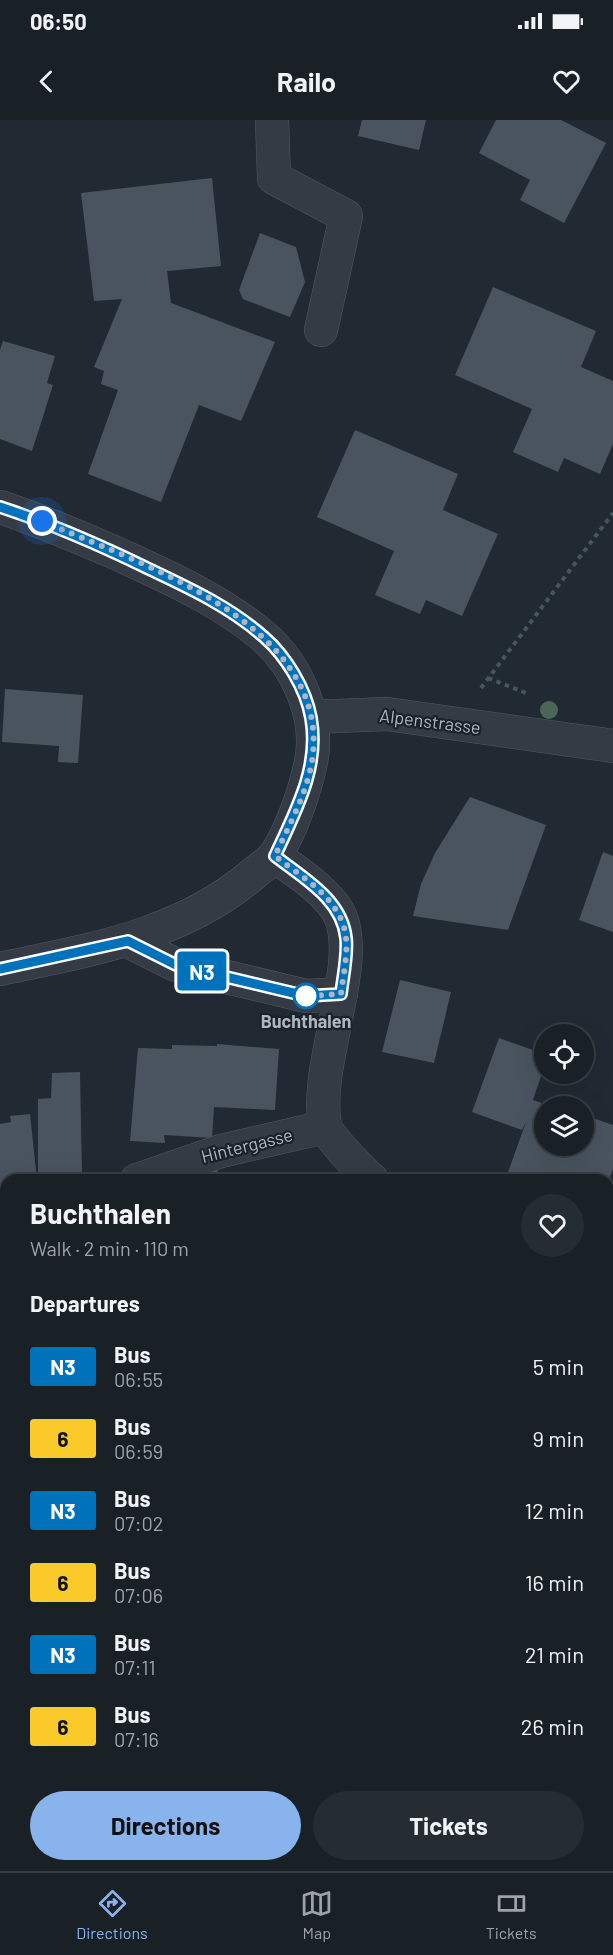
<!DOCTYPE html>
<html lang="en">
<head>
<meta charset="utf-8">
<style>
  body { margin:0; font-family:Barlow,sans-serif; background:#262d32; color:#f1f3f6; height:100vh; display:flex; flex-direction:column; font-size:22px; white-space:nowrap }
  * { box-sizing:border-box; margin:0 }
  p { font-size:20px; color:#9fa3a7 }
  .icon { flex:none; width:33px; height:33px; fill:none; stroke:currentColor; stroke-width:2; stroke-linecap:round; stroke-linejoin:round }
  .map { position:relative; flex:1; overflow:hidden }
  .panel { position:absolute; left:0px; top:1054px; width:614px; height:698px; display:flex; flex-direction:column; background:#192026; border-radius:18px 18px 0 0; box-shadow:0 6px 24px #0002,0 0 0 2px #373e43 }
  .panel>* { flex:none }
  .badge { padding:0 12px; border-radius:4px; font-size:21px; line-height:39px }
  .fabs { position:absolute; left:534px; top:904px; display:grid; gap:12px }
  .fabs a { display:grid; place-items:center; width:60px; height:60px; border-radius:50%; background:#192026; box-shadow:0 6px 24px #0002,0 0 0 2px #373e43; font-size:30px }
  .you { position:absolute; width:30px; height:30px; margin:-15px; border:4px solid #fff; border-radius:50%; background:#1a73e8; box-shadow:0 0 0 9px #1a73e833 }
  .map>.badge { position:absolute; translate:-50% -50%; box-shadow:0 0 0 3px #fff }
  h2 { padding:0 30px; font-size:22px; line-height:54px }
  .round { display:grid; place-items:center; flex:none; width:63px; height:63px; border-radius:32px; background:#262d32 }
  .summary { display:flex; align-items:center; justify-content:space-between; height:102px; padding:0 30px }
  h1 { font-size:28px; font-weight:700; line-height:45px }
  .cta { display:flex; gap:12px; margin-top:auto; padding:12px 30px }
  .cta a { flex:1; height:69px; border-radius:36px; background:#88b3ec; color:#111; font-size:24px; font-weight:700; line-height:69px; text-align:center }
  .cta a+a { background:#262d32; color:#f1f3f6 }
  ul { padding:0; list-style:none }
  li { display:flex; align-items:center; gap:18px; height:72px; padding:0 30px }
  li div { flex:1 }
  li b { display:block; font-size:22px }
  li em { font-style:normal }
  li .badge { min-width:66px; font-weight:700; text-align:center }
  .status { display:flex; justify-content:space-between; align-items:center; height:42px; padding:0 30px; background:#192026; direction:ltr }
  .status svg { height:16px; fill:currentColor }
  header { display:flex; justify-content:space-between; align-items:center; height:78px; padding:0 30px; background:#192026; font-size:27px; font-weight:700 }
  .menu { display:flex; justify-content:space-around; align-items:center; height:84px; border-top:2px solid #373e43; background:#192026; font-size:16px; color:#9fa3a7 }
  .menu a { display:grid; justify-items:center; gap:3px }
  .menu .selected { color:#88b3ec }
  .map>svg:first-child { display:block }
  .green { fill:#2a3c3b }
  .building { fill:#4a545f }
  .lines { fill:none; stroke-linecap:round; stroke-linejoin:round }
  .minor-casing { stroke:#525962; stroke-width:34 }
  .path { stroke:#465759; stroke-width:4; stroke-dasharray:4.5 4.5; stroke-linecap:butt }
  .minor { stroke:#343b44; stroke-width:33 }
  .tree { fill:#4c6558 }
  .line-casing { stroke:#fff; stroke-width:14 }
  .line { stroke:#0072bc; stroke-width:9 }
  .walk { stroke:#aeb6c1; stroke-width:6; stroke-dasharray:0 10.8 }
  .stop-dot { fill:#fff; stroke:#0072bc; stroke-width:3 }
  .labels { text-anchor:middle; stroke-width:4.5; stroke-linejoin:round; paint-order:stroke }
  .street-label { font-size:18px; fill:#aeb6c1; stroke:#1a2129 }
  .stop-label { font-size:18px; font-weight:bold; fill:#aeb6c1; stroke:#1a2129 }
</style>
</head>
<body>
<div class="status"><b>06:50</b><svg viewBox="0 0 49 12"><path d="M0 12V9h3v3zM5 12V6h3v6zM10 12V3h3v9zM15 12V0h3v12zM26 1h20v11H26zM47 4h2v5h-2z"/></svg></div>
<header><svg class="icon" aria-label="back" viewBox="0 0 24 24"><path d="M15 5l-7 7 7 7"/></svg>Railo<svg class="icon" aria-label="heart" viewBox="0 0 24 24"><path d="M12 20l-8-8c-3-5 5-10 8-4 3-6 11-1 8 4z"/></svg></header>
<div class="map">
<svg width="613" height="1751" viewBox="0 0 613 1751">
  <rect width="100%" height="100%" fill="#212a33"/>
  <!-- green -->
  <path class="green" d="M608 1536H613V1751H459L462 1746H608Z"/>
  <!-- building -->
  <g class="building">
    <path d="M362 0H426L419 30 358 16Z"/>
    <path d="M496 0H561L606 23 564 103 520 80 530 60 479 33Z"/>
    <path d="M212 58 221 146 167 151 171 183 275 222 241 301 199 285 161 382 88 354 118 270 101 264 104 251 94 247 122 179 94 181 81 73Z"/>
    <path d="M260 113 296 127 305 162 290 197 243 179 239 170Z"/>
    <path d="M493 167 596 211 581 247 613 261V324L600 354 564 338 558 352 513 332 532 289 455 255Z"/>
    <path d="M3 221 55 236 47 263 53 265 32 331 0 319V230Z"/>
    <path d="M355 310 458 354 443 390 498 414 462 496 426 480 420 494 375 475 394 431 317 397Z"/>
    <path d="M5 569 83 575 78 643 58 642 59 626 2 622Z"/>
    <path d="M470 677 546 705 508 810 413 796 421 764 435 733Z"/>
    <path d="M603 732 613 736V812L579 800Z"/>
    <path d="M400 860 451 872 434 943 382 932Z"/>
    <path d="M499 918 544 934V947L533 980 553 987H544V1026H584V995L613 1005V1049L609 1060H522L507 1055 526 1002 522 1010 472 992Z"/>
    <path d="M217 924 279 929 275 990 214 987 212 1018 164 1015 165 1023 130 1021 138 928 172 929V925L217 926Z"/>
    <path d="M80 952 82 1055H38V979L51 978 52 953Z"/>
    <path d="M30 994 37 1060H6V1097L0 1098V1004L11 1002 10 996Z"/>
    <path d="M217 1046 219 1060H191L190 1048Z"/>
    <path d="M322 1052 323 1060H244V1059Z"/>
    <path d="M0 1233 6 1234V1302L0 1301Z"/>
    <path d="M0 1374 6 1375V1436L0 1434Z"/>
    <rect x="0" y="1488" width="6" height="61"/>
    <rect x="608" y="1606" width="5" height="62"/>
    <path d="M0 1703 6 1706V1746H44L54 1751H0Z"/>
  </g>
  <g class="lines">
    <!-- minor casing -->
    <g class="minor-casing">
      <g id="minor">
        <path d="M272 0 274 58 346 96 321 210"/>
        <path d="M0 387C40 400 79 417 118 434 168 457 220 480 263 516 297 545 320 597 311 642 305 671 292 709 276 734 270 742 259 749 252 755 180 816 89 830 0 849"/>
        <path d="M311 597 387 594 613 626"/>
        <path d="M275 736C296 752 322 767 337 790 366 836 313 944 325 1005 328 1017 362 1051 372 1060"/>
        <path d="M128 821 176 845 306 876 341 874"/>
        <path d="M137 1060 221 1031 325 1007"/>
        <path d="M0 1110 6 1109"/>
        <path d="M0 1476 6 1477"/>
        <path d="M608 1504H613"/>
        <path d="M413 1751 417 1746"/>
      </g>
    </g>
    <!-- path -->
    <g class="path">
      <path d="M488 558 526 573"/>
      <path d="M481 568 613 393"/>
      <path d="M484 1746 496 1751"/>
    </g>
    <!-- minor -->
    <use href="#minor" class="minor"/>
  </g>
  <!-- trees -->
  <circle class="tree" cx="549" cy="590" r="9"/>
  <g class="lines">
    <!-- line casing -->
    <g class="line-casing">
      <path id="line" d="M0 387C52 404 102 426 151 450 191 469 230 487 264 517 286 536 306 569 311 598 320 648 295 692 275 736 303 758 342 779 346 818 348 835 343 856 341 874L306 876 176 845 128 821 0 849"/>
    </g>
    <!-- line -->
    <use href="#line" class="line"/>
    <!-- walk -->
    <path class="walk" d="M42 401C138 443 326 502 313 634 309 670 290 703 275 736 303 758 342 779 346 818 348 835 343 856 341 874L306 876"/>
  </g>
  <!-- markers -->
  <circle class="stop-dot" cx="306" cy="876" r="12"/>
  <g class="labels">
    <!-- street labels -->
    <g class="street-label">
      <text transform="translate(430 602) rotate(7)" y="6">Alpenstrasse</text>
      <text transform="translate(247 1026) rotate(-14)" y="6">Hintergasse</text>
    </g>
    <!-- stop labels -->
    <g class="stop-label">
      <text x="306" y="908">Buchthalen</text>
    </g>
  </g>
</svg>
<div class="fabs">
<a><svg class="icon" aria-label="locate" viewBox="0 0 24 24"><circle cx="12" cy="12" r="6"/><path d="M12 2v4M12 18v4M2 12h4M18 12h4"/></svg></a>
<a><svg class="icon" aria-label="layers" viewBox="0 0 24 24"><path d="M12 4l9 5-9 5-9-5zM3 14l9 5 9-5"/></svg></a>
</div>
<div class="you" style="left:42px;top:401px"></div>
<b class="badge" style="left:202px;top:851px;background:#0072bc;color:#fff">N3</b>
<section class="panel">
<div class="summary"><div><h1>Buchthalen</h1><p>Walk · 2 min · 110 m</p></div><a class="round"><svg class="icon" aria-label="heart" viewBox="0 0 24 24"><path d="M12 20l-8-8c-3-5 5-10 8-4 3-6 11-1 8 4z"/></svg></a></div>
<h2>Departures</h2>
<ul>
<li><span class="badge" style="background:#0072bc;color:#fff">N3</span><div><b>Bus</b><p>06:55</p></div><em>5 min</em></li>
<li><span class="badge" style="background:#fac92a;color:#111">6</span><div><b>Bus</b><p>06:59</p></div><em>9 min</em></li>
<li><span class="badge" style="background:#0072bc;color:#fff">N3</span><div><b>Bus</b><p>07:02</p></div><em>12 min</em></li>
<li><span class="badge" style="background:#fac92a;color:#111">6</span><div><b>Bus</b><p>07:06</p></div><em>16 min</em></li>
<li><span class="badge" style="background:#0072bc;color:#fff">N3</span><div><b>Bus</b><p>07:11</p></div><em>21 min</em></li>
<li><span class="badge" style="background:#fac92a;color:#111">6</span><div><b>Bus</b><p>07:16</p></div><em>26 min</em></li>
</ul>
<div class="cta"><a>Directions</a><a>Tickets</a></div>
</section>
</div>
<nav class="menu">
<a class="selected"><svg class="icon" aria-label="directions" viewBox="0 0 24 24"><path d="M12 3l9 9-9 9-9-9zM9 14v-3h6M13 9l2 2-2 2"/></svg>Directions</a>
<a><svg class="icon" aria-label="map" viewBox="0 0 24 24"><path d="M3 6l6-2 6 2 6-2v14l-6 2-6-2-6 2zM9 4v14M15 6v14"/></svg>Map</a>
<a><svg class="icon" aria-label="tickets" viewBox="0 0 24 24"><path d="M3 7h18v10H3zM15 7v10"/></svg>Tickets</a>
</nav>
</body>
</html>
